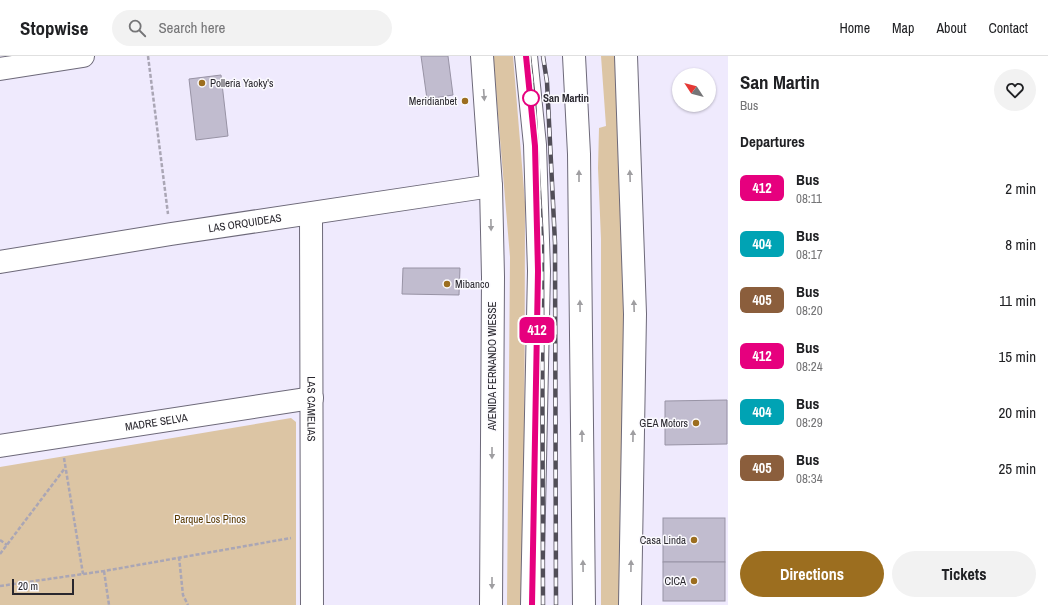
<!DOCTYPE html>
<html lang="en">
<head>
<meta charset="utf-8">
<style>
  body { margin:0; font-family:"Archivo Narrow",sans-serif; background:#f2f2f2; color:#202124; height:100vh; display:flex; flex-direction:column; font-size:15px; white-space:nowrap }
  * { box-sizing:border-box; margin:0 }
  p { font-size:13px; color:#757577 }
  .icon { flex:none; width:22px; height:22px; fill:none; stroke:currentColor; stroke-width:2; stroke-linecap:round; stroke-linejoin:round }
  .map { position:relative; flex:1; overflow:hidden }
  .side { display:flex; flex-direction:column; background:#fff; width:320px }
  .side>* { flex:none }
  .badge { padding:0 8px; border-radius:6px; font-size:14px; line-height:26px }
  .needle { width:26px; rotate:306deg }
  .buttons { position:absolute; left:672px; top:12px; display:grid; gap:8px }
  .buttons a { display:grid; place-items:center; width:44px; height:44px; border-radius:50%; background:#fff; box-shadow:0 1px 3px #0004; font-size:20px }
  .scale { position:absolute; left:12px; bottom:10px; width:62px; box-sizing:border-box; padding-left:4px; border:2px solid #29272e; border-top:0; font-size:11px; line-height:14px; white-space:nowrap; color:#29272e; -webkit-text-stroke:3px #fbfafe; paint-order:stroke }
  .map>.badge { position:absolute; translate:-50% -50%; box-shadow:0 0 0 2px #fff }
  h2 { padding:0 12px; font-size:15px; line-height:36px }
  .round { display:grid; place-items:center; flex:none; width:42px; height:42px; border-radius:21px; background:#f2f2f2 }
  .head { display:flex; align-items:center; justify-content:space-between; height:68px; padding:0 12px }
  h1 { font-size:19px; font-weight:700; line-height:30px }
  .primary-button { display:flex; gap:8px; margin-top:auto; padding:8px 12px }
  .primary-button a { flex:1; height:46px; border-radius:24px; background:#9c6e1f; color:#fff; font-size:16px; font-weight:700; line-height:46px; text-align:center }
  .primary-button a+a { background:#f2f2f2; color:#202124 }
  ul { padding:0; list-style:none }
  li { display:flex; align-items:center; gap:12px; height:56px; padding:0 12px }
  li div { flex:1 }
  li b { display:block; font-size:15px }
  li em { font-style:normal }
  li .badge { min-width:44px; font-weight:700; text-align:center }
  header { display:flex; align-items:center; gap:24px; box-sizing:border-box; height:56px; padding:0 20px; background:#fff; border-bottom:1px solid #e0e0e0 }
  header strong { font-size:19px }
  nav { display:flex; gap:22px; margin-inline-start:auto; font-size:14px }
  .search { width:280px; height:36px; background:#f2f2f2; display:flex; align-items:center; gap:10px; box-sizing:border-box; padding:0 14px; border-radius:22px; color:#757577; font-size:15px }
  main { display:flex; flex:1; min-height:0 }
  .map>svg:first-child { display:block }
  .green { fill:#dcc5a4 }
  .building { fill:#c1bccf; stroke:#9893a5 }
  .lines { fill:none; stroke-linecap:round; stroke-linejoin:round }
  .minor-casing { stroke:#6d6979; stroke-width:24 }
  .major-casing { stroke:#6d6979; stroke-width:24 }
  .path { stroke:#aaa6b5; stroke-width:2.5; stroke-dasharray:4 2; stroke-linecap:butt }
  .minor { stroke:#fff; stroke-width:22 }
  .major { stroke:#fff; stroke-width:22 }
  .rail-casing { stroke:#514e58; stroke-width:4.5 }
  .rail { stroke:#fbfafe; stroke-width:3; stroke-dasharray:9; stroke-linecap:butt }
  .oneway { fill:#9f9ea1 }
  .line-casing { stroke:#fff; stroke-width:9 }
  .line { stroke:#e6007e; stroke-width:6 }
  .poi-dot { fill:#9c6e1f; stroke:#fbfafe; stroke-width:1.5 }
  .stop-dot { fill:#fff; stroke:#e6007e; stroke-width:2 }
  .labels { text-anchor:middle; stroke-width:3; stroke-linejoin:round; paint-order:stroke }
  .poi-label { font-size:11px; fill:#29272e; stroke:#fbfafe; text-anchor:end }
  .stop-label { font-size:11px; font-weight:bold; fill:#29272e; stroke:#fbfafe; text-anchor:start }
  .street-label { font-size:11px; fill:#29272e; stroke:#fbfafe }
  .park-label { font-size:11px; fill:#593a00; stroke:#fbfafe }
</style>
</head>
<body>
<header>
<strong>Stopwise</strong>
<div class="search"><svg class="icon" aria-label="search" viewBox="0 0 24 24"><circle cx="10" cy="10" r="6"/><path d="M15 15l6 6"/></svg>Search here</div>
<nav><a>Home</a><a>Map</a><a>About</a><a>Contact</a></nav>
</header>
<main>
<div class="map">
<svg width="728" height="549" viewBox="0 0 728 549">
  <rect width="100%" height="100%" fill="#efeafd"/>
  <!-- green -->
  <g class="green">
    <path d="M493 0H513L525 146 524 549H507L510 201Z"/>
    <path d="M601 0H616L625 173V549H601V183L598 112 599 72 606 70Z"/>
    <path d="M291 362 296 366V549H0V411Z"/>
  </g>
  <!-- building -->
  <g class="building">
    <path d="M421 0H448L453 39 427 43Z"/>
    <path d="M221 19 228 80 196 84 189 23Z"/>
    <path d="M403 212H460L459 239 402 238Z"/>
    <path d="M727 344V388L665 389V345Z"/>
    <rect x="663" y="462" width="62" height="44"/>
    <rect x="663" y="506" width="62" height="39"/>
  </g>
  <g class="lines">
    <!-- minor casing -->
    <g class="minor-casing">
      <g id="minor">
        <path id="s1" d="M311 158 312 549"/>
        <path id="s2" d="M0 206 171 178 491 130"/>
        <path id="s3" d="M0 390 312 342"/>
      </g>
    </g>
    <!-- major casing -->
    <g class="major-casing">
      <g id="major">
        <path d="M482 0 491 130 493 221 491 549"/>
        <path d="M526 0 535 89 539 215 532 549"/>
        <path d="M574 0 579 98 584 549"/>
        <path d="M626 0 635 258 630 549"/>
        <path d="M0 13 83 0"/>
      </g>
    </g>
    <!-- path -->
    <g class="path">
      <path d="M148 0 168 158"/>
      <path d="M64 402 83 518"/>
      <path d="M0 484 7 489"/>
      <path d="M0 498 65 412"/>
      <path d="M179 501 183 539 188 549"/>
      <path d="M104 515 109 549"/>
      <path d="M0 530 104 515 291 482"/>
    </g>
    <!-- minor -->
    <use href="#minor" class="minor"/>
    <!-- major -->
    <use href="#major" class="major"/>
    <!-- rail casing -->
    <g class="rail-casing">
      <g id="rail">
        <path d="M529 0 534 45 542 188 543 549"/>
        <path d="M543 0 547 26 555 187 556 549"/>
      </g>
    </g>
    <!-- rail -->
    <use href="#rail" class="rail"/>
  </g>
  <!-- one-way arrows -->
  <defs><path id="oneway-solid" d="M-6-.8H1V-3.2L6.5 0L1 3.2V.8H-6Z"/></defs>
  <g class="oneway">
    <use href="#oneway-solid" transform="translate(484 39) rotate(86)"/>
    <use href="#oneway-solid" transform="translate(579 120) rotate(-90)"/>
    <use href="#oneway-solid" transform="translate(630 120) rotate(-92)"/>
    <use href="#oneway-solid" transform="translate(491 169) rotate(89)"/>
    <use href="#oneway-solid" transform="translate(580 250) rotate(-91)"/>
    <use href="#oneway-solid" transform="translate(634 250) rotate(-92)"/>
    <use href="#oneway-solid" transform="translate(582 380) rotate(-91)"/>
    <use href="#oneway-solid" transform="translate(633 380) rotate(-89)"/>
    <use href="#oneway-solid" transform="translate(492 397) rotate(90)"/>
    <use href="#oneway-solid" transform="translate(583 510) rotate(-91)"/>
    <use href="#oneway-solid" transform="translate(631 510) rotate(-89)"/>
    <use href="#oneway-solid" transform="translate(492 527) rotate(90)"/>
  </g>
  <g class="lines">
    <!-- line casing -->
    <g class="line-casing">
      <path id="line" d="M526 0 535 90 538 215 532 549"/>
    </g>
    <!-- line -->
    <use href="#line" class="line"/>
  </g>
  <!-- markers -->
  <g class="poi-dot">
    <circle cx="202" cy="27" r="4"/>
    <circle cx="465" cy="45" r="4"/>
    <circle cx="447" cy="228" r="4"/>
    <circle cx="696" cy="367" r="4"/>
    <circle cx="694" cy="484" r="4"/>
    <circle cx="694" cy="525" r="4"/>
  </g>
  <circle class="stop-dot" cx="531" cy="42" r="8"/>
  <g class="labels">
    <!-- poi labels -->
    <g class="poi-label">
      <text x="210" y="31" text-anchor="start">Polleria Yaoky's</text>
      <text x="457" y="49">Meridianbet</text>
      <text x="455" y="232" text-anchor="start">Mibanco</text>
      <text x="688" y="371">GEA Motors</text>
      <text x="686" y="488">Casa Linda</text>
      <text x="686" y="529">CICA</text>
    </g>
    <!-- stop labels -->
    <g class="stop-label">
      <text x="543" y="46">San Martin</text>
    </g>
    <!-- street labels -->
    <g class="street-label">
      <text dy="4" stroke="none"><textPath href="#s2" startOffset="248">LAS ORQUIDEAS</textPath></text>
      <text transform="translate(492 310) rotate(-90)" y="4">AVENIDA FERNANDO WIESSE</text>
      <text dy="4" stroke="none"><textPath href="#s1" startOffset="195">LAS CAMELIAS</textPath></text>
      <text dy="4" stroke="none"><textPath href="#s3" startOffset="158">MADRE SELVA</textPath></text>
    </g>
    <!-- park labels -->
    <g class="park-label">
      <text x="210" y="467">Parque Los Pinos</text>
    </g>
  </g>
</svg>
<div class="buttons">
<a><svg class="needle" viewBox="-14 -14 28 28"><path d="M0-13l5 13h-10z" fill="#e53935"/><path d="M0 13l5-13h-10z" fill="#757577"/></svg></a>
</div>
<div class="scale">20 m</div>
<b class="badge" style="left:537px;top:274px;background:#e6007e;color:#fff">412</b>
</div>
<section class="side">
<div class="head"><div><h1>San Martin</h1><p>Bus</p></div><a class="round"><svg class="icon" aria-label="heart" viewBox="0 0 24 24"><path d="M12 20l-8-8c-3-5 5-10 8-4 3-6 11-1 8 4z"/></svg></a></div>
<h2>Departures</h2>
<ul>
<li><span class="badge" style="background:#e6007e;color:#fff">412</span><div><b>Bus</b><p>08:11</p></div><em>2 min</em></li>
<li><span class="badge" style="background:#00a3b4;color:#fff">404</span><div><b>Bus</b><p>08:17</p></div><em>8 min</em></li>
<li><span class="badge" style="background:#8b5e3c;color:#fff">405</span><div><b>Bus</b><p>08:20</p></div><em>11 min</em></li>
<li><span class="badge" style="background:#e6007e;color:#fff">412</span><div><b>Bus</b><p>08:24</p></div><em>15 min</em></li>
<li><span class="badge" style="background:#00a3b4;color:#fff">404</span><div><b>Bus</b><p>08:29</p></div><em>20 min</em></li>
<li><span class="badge" style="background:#8b5e3c;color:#fff">405</span><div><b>Bus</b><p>08:34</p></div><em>25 min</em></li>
</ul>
<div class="primary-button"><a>Directions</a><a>Tickets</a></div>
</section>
</main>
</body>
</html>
